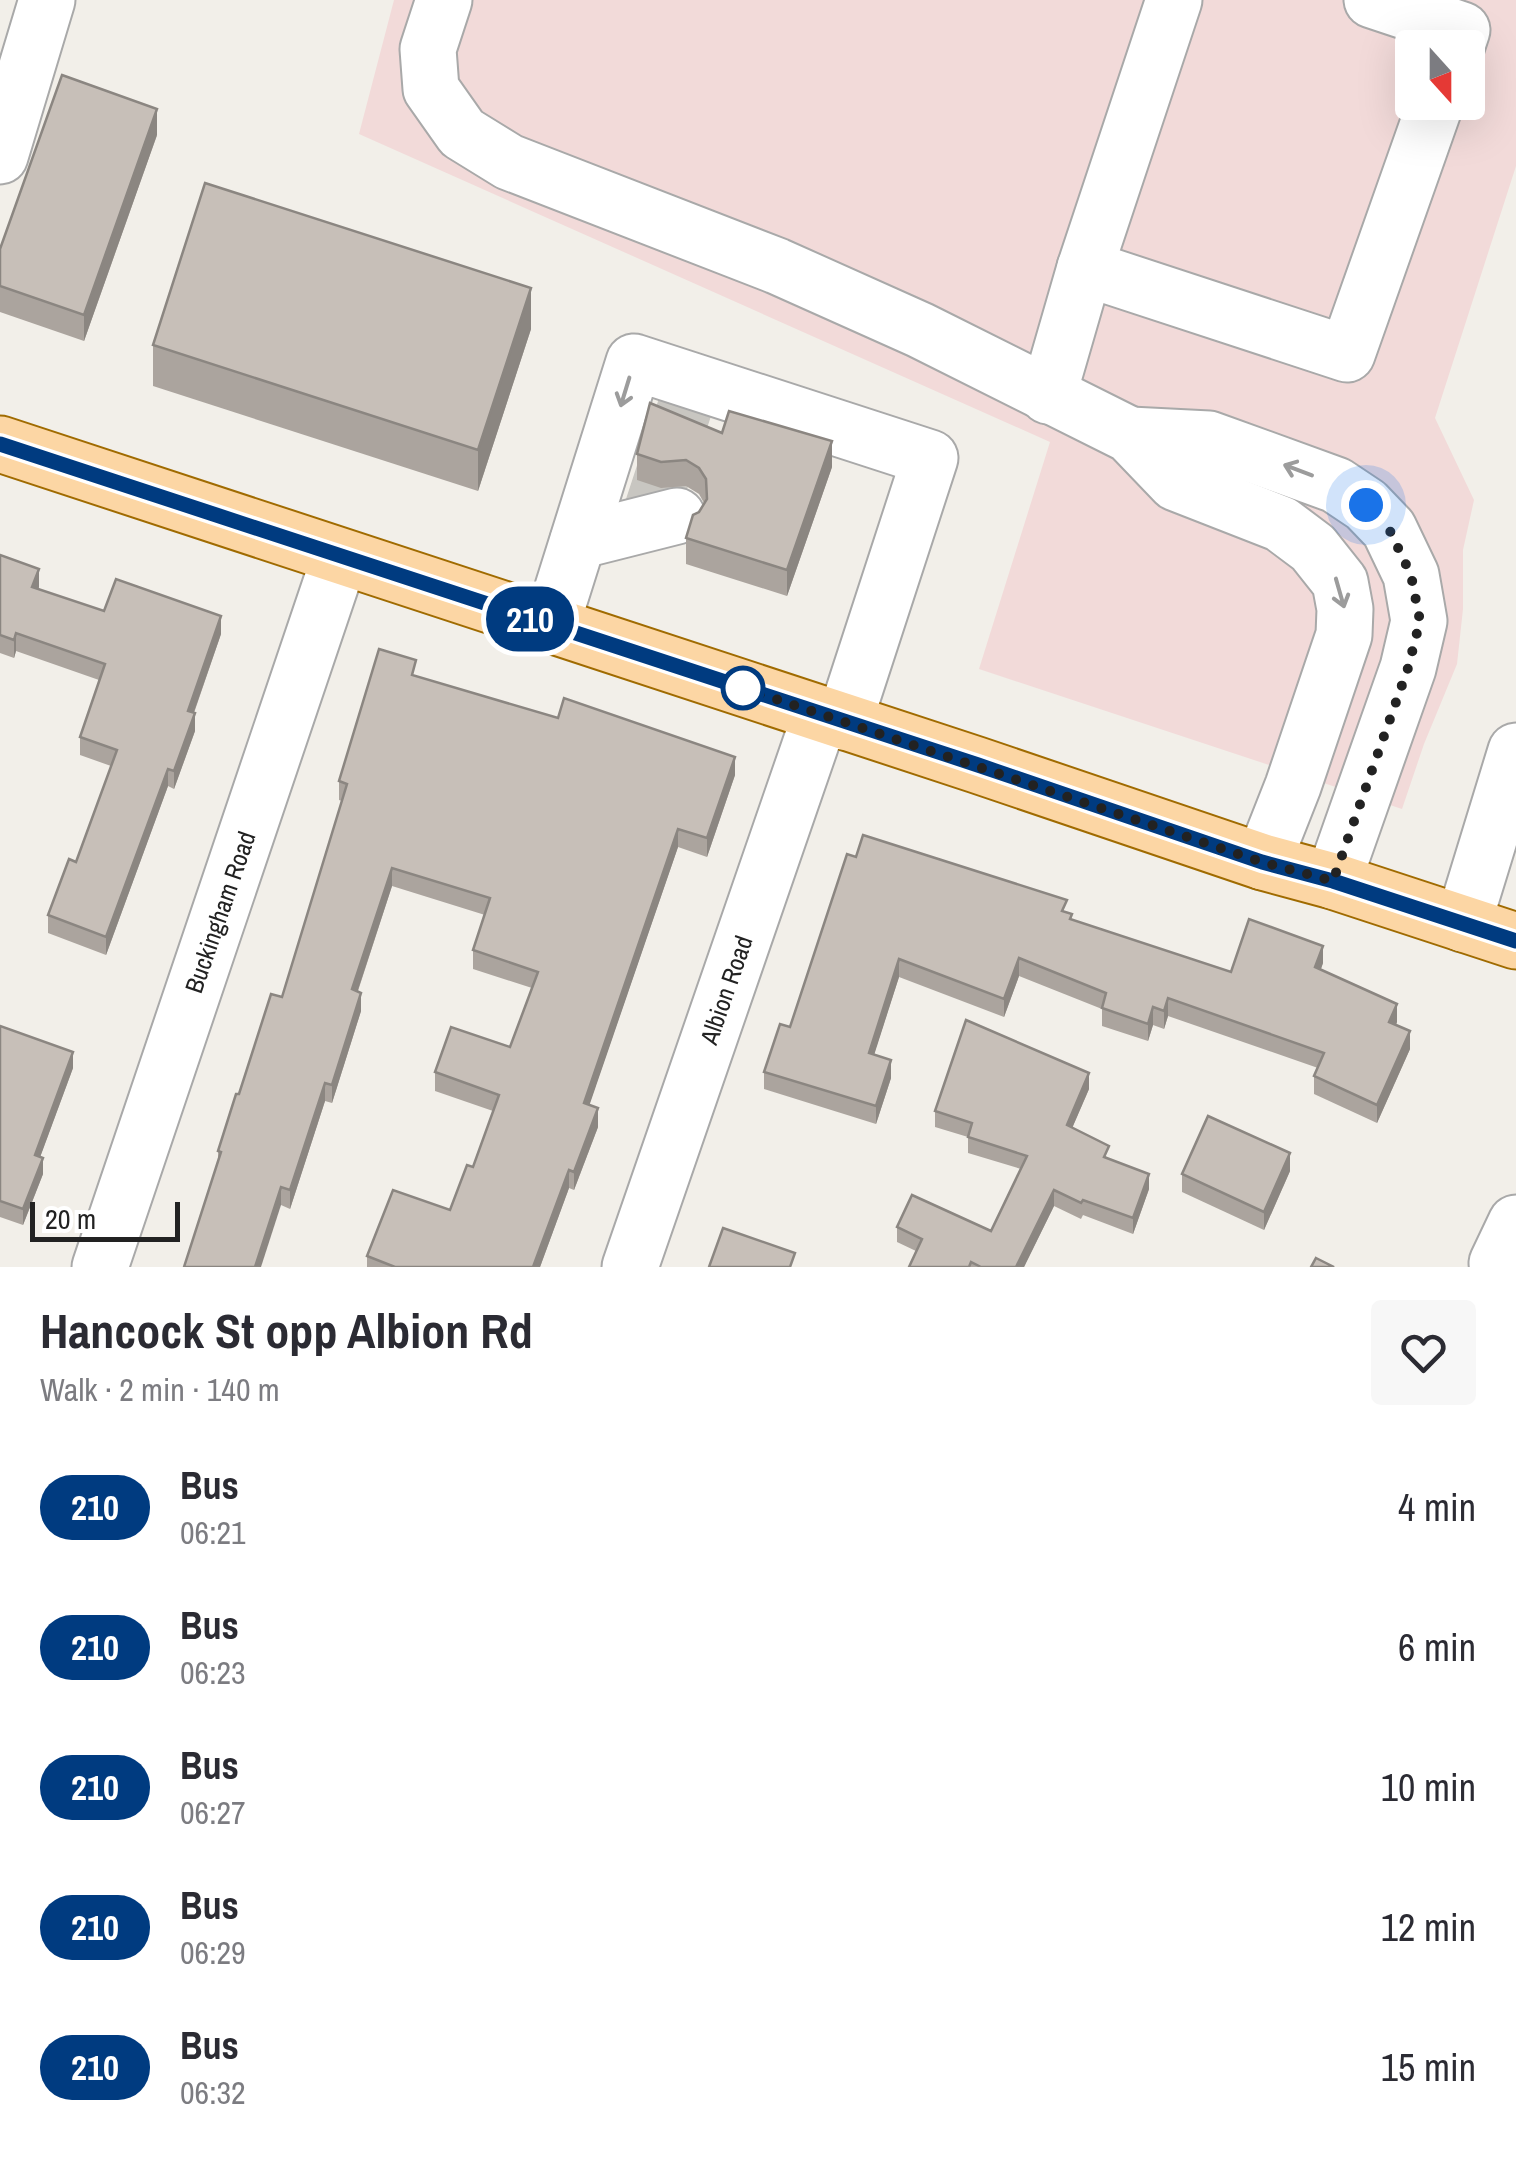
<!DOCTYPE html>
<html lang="en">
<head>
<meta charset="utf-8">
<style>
  body { margin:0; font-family:"Archivo Narrow",sans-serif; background:#f7f7f7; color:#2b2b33; height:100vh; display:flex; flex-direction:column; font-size:38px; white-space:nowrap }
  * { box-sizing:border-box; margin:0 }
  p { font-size:32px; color:#7c7c81 }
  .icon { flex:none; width:55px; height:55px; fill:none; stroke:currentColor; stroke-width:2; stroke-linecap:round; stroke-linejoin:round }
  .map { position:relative; height:1267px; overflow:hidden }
  .drawer { display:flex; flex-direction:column; background:#fff; flex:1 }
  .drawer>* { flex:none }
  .badge { padding:0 20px; border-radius:32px; font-size:35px; line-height:65px }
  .needle { width:65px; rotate:159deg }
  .fabs { position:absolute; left:1395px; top:30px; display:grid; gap:20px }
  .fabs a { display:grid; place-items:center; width:90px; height:90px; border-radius:10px; background:#fff; box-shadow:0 10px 40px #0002; font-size:50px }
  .scale { position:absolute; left:30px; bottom:25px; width:150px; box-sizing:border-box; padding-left:10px; border:5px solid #222; border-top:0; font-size:28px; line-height:35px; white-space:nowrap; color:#222; -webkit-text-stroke:8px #fff; paint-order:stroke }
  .you { position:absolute; width:50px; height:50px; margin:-25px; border:8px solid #fff; border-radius:50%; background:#1a73e8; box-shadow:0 0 0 15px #1a73e833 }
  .map>.badge { position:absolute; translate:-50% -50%; box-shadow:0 0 0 5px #fff }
  .round { display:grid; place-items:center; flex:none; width:105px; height:105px; border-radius:10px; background:#f7f7f7 }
  .head { display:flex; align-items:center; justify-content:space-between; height:170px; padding:0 40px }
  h1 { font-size:48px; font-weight:700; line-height:75px }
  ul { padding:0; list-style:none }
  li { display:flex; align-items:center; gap:30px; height:140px; padding:0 40px }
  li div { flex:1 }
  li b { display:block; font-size:38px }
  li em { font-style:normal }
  li .badge { min-width:110px; font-weight:700; text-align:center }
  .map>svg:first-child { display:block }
  .commercial { fill:#f2dad9; fill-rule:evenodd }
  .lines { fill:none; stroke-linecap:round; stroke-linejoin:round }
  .minor-tunnel { stroke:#c8c6c1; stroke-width:55; stroke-dasharray:55 28; stroke-linecap:butt }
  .minor-casing { stroke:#a9a9a9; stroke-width:59 }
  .major-casing { stroke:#a06b00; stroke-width:59 }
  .minor { stroke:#fff; stroke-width:55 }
  .major { stroke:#fcd6a4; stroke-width:55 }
  .wall { fill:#aba49e }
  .shaded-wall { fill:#8b8681 }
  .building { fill:#c7bfb8; stroke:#8b8681; stroke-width:2.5 }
  .oneway { stroke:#9c9c9c }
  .line-casing { stroke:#fff; stroke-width:22 }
  .line { stroke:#003b80; stroke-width:15 }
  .walk { stroke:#222; stroke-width:10; stroke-dasharray:0 18 }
  .stop-dot { fill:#fff; stroke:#003b80; stroke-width:5 }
  .labels { text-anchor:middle; stroke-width:8; stroke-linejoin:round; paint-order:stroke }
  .street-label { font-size:25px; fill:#222; stroke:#fff }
</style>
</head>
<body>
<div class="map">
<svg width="1516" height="1267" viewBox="0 0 1516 1267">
  <rect width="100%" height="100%" fill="#f2efe9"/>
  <!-- commercial -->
  <path class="commercial" d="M394 0H1516V166L1435 418 1474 500 1463 550V609L1457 664 1424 744 1402 809 979 669 1050 442 359 134ZM1412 48H1468V102H1412Z"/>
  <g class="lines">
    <!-- minor-tunnel -->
    <path class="minor-tunnel" d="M651 511 687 401"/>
    <!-- minor casing -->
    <g class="minor-casing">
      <g id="minor">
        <path d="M444 0 428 49 431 89 462 133 509 162 777 266 920 330 1130 435 1176 483 1281 524 1313 548 1340 582 1345 609 1344 635 1293 786 1263 862"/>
        <path d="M1372 0 1462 30 1456 48"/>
        <path d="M0 156 47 0"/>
        <path d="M1085 268 1347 354 1436 102"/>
        <path d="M1048 396 1085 268 1174 0"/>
        <path d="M1130 435 1209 439 1336 485 1366 505 1389 529 1411 575 1419 621 1408 668 1333 881"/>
        <path d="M578 541 677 516"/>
        <path d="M551 626 634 362 930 458 844 722"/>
        <path d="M1463 924 1516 751"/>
        <path d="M100 1267 340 557"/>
        <path d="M630 1267 821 714"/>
        <path d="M1504 1267 1497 1263 1516 1223"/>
      </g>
    </g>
    <!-- major casing -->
    <g class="major-casing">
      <path id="major" d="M0 444 977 765 1263 862 1333 881 1516 941"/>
    </g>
    <!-- minor -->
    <use href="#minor" class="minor"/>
    <!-- major -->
    <use href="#major" class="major"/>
  </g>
  <!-- wall -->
  <g class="wall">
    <path d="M157 135 84 341 0 312V249Z"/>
    <path d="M531 329 478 491 153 386V345Z"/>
    <path d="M722 433 832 467 787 596 686 564V538L704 503 699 494 686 486 661 488 637 480V454Z"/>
    <path d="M0 555 39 587 38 589 104 611 221 634 194 713 195 731 174 789 168 786 106 955 48 933V915L76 862 111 766 80 755V737L99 680 16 651 14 658 0 653Z"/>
    <path d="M416 676 735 775 707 857 678 847 589 1105 598 1127 574 1190 569 1188 540 1267H367V1256L450 1210 473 1167 493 1111 435 1091V1072L510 1047 532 988 473 969V950L485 915 392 886 358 991 361 1011 332 1103 325 1101 290 1209 281 1205 218 1162V1151L239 1094 282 997 342 801 339 800V781Z"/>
    <path d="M847 854 1067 913 1072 920 1231 972 1323 963 1321 969 1397 1022 1396 1025 1410 1049 1377 1123 1314 1094V1076L1318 1068 1168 1016 1164 1029 1153 1025 1148 1041 1102 1026V1009L1019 976 1004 1017 899 977 874 1054 891 1078 876 1124 764 1089V1072L790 1027Z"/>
    <path d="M0 1026 73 1068 40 1157 43 1174 23 1225 0 1217Z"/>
    <path d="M1089 1089 1072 1128 1109 1159 1149 1189 1133 1234 1083 1215 1081 1219 1054 1206 1024 1267H909L916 1251 897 1242V1227L991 1231 1021 1169 968 1153V1137L935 1127V1111Z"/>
    <path d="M1290 1171 1264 1230 1182 1192V1174Z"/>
  </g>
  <!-- shaded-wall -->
  <g class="shaded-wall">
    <path d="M157 109V135L84 341V315Z"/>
    <path d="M531 288V329L478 491V450Z"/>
    <path d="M832 441V467L787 596V570Z"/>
    <path d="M39 569V587L32 605V587Z"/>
    <path d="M221 616V634L188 729V711Z"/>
    <path d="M16 633V651L14 658V640Z"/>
    <path d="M195 713V731L174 789V771Z"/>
    <path d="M735 757V775L707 857V838Z"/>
    <path d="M168 769V786L106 955V937Z"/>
    <path d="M678 829V847L584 1121V1103Z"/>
    <path d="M392 868V886L352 1008V989Z"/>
    <path d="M1323 946V963L1315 985V967Z"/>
    <path d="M1019 958V976L1004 1017V999Z"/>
    <path d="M899 959V977L869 1071V1053Z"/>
    <path d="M361 993V1011L332 1103V1085Z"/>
    <path d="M1168 998V1016L1164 1029V1011Z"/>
    <path d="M1397 1004V1022L1389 1039V1022Z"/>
    <path d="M1153 1007V1025L1148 1041V1024Z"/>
    <path d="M1410 1031V1049L1377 1123V1105Z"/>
    <path d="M73 1052V1068L35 1171V1155Z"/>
    <path d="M891 1060V1078L876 1124V1106Z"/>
    <path d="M1089 1073V1089L1067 1140V1125Z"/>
    <path d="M325 1083V1101L290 1209V1190Z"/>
    <path d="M598 1108V1127L574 1190V1172Z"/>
    <path d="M1290 1153V1171L1264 1230V1212Z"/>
    <path d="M43 1158V1174L23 1225V1209Z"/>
    <path d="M569 1170V1188L540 1267H533Z"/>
    <path d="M1149 1174V1189L1133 1234V1218Z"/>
    <path d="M281 1187V1205L261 1267H255Z"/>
    <path d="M1054 1190V1206L1024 1267H1016Z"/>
  </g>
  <!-- building -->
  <g class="building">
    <path d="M62 75 157 109 84 315 0 286V249Z"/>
    <path d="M205 183 531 288 478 450 153 345Z"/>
    <path d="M650 403 722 433 729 411 832 441 787 570 686 538 693 515 699 512 707 499 706 479 699 468 686 460 661 462 637 454Z"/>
    <path d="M0 555 39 569 32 587 104 611 116 579 221 616 188 711 195 713 174 771 168 769 106 937 48 915 69 859 76 862 117 750 80 737 105 664 16 633 14 640 0 635Z"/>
    <path d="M379 649 416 660 412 675 558 718 564 698 735 757 707 838 678 829 584 1103 598 1108 574 1172 569 1170 533 1267H395L367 1256 393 1190 450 1210 467 1165 473 1167 499 1095 435 1072 451 1027 510 1047 538 972 473 950 490 898 392 868 352 989 361 993 332 1085 325 1083 290 1190 281 1187 255 1267H184L221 1152 218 1151 236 1094H239L271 994 282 997 347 784 339 781Z"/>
    <path d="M863 835 1067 900 1062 911 1072 914 1070 919 1231 972 1249 919 1323 946 1315 967 1397 1004 1389 1022 1410 1031 1377 1105 1314 1076 1324 1053 1168 998 1164 1011 1153 1007 1148 1024 1102 1008 1106 993 1019 958 1004 999 899 959 869 1053 891 1060 876 1106 764 1072 780 1024 790 1027 847 854 856 857Z"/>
    <path d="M966 1020 1089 1073 1067 1125 1109 1146 1104 1157 1149 1174 1133 1218 1083 1200 1081 1203 1054 1190 1016 1267H981L971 1262 969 1267H909L922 1239 897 1227 912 1195 991 1231 1027 1156 968 1137 972 1123 935 1111Z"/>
    <path d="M0 1026 73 1052 35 1155 43 1158 23 1209 0 1201Z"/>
    <path d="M1208 1116 1290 1153 1264 1212 1182 1174Z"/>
    <path d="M723 1228 795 1253 790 1267H709Z"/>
    <path d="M1316 1258 1334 1267H1311Z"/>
  </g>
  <!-- one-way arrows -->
  <defs><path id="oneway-shaft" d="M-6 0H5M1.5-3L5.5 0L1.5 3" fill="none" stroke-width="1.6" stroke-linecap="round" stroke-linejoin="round" transform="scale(2.5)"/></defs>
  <g class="oneway">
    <use href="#oneway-shaft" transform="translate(625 392) rotate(107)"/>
    <use href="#oneway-shaft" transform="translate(1298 470) rotate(-159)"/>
    <use href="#oneway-shaft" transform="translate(1340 593) rotate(74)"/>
  </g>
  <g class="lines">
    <!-- line casing -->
    <g class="line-casing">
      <path id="line" d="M0 444 978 765 1262 862 1333 881 1516 941"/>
    </g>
    <!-- line -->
    <use href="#line" class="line"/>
    <!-- walk -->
    <path class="walk" d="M743 688 1262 862 1333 881 1408 668 1420 621 1411 575 1389 529 1366 505"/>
  </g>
  <!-- markers -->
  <circle class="stop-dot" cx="743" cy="688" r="20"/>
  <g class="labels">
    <!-- street labels -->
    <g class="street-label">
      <text transform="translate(220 912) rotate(-71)" y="9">Buckingham Road</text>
      <text transform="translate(726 990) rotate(-71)" y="9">Albion Road</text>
    </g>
  </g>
</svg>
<div class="fabs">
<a><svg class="needle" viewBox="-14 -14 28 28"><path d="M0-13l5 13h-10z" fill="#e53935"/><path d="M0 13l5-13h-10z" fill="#7c7c81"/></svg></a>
</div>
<div class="scale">20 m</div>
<div class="you" style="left:1366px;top:505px"></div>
<b class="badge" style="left:530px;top:619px;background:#003b80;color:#fff">210</b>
</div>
<section class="drawer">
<div class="head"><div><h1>Hancock St opp Albion Rd</h1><p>Walk · 2 min · 140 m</p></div><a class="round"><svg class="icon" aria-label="heart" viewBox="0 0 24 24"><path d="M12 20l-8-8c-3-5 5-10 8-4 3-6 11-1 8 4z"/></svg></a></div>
<ul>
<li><span class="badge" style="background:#003b80;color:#fff">210</span><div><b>Bus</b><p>06:21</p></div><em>4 min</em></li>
<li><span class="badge" style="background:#003b80;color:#fff">210</span><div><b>Bus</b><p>06:23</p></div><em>6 min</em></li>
<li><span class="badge" style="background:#003b80;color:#fff">210</span><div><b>Bus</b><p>06:27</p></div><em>10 min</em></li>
<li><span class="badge" style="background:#003b80;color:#fff">210</span><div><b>Bus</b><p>06:29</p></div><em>12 min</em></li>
<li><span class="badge" style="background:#003b80;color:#fff">210</span><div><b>Bus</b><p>06:32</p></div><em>15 min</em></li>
</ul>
</section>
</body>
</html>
